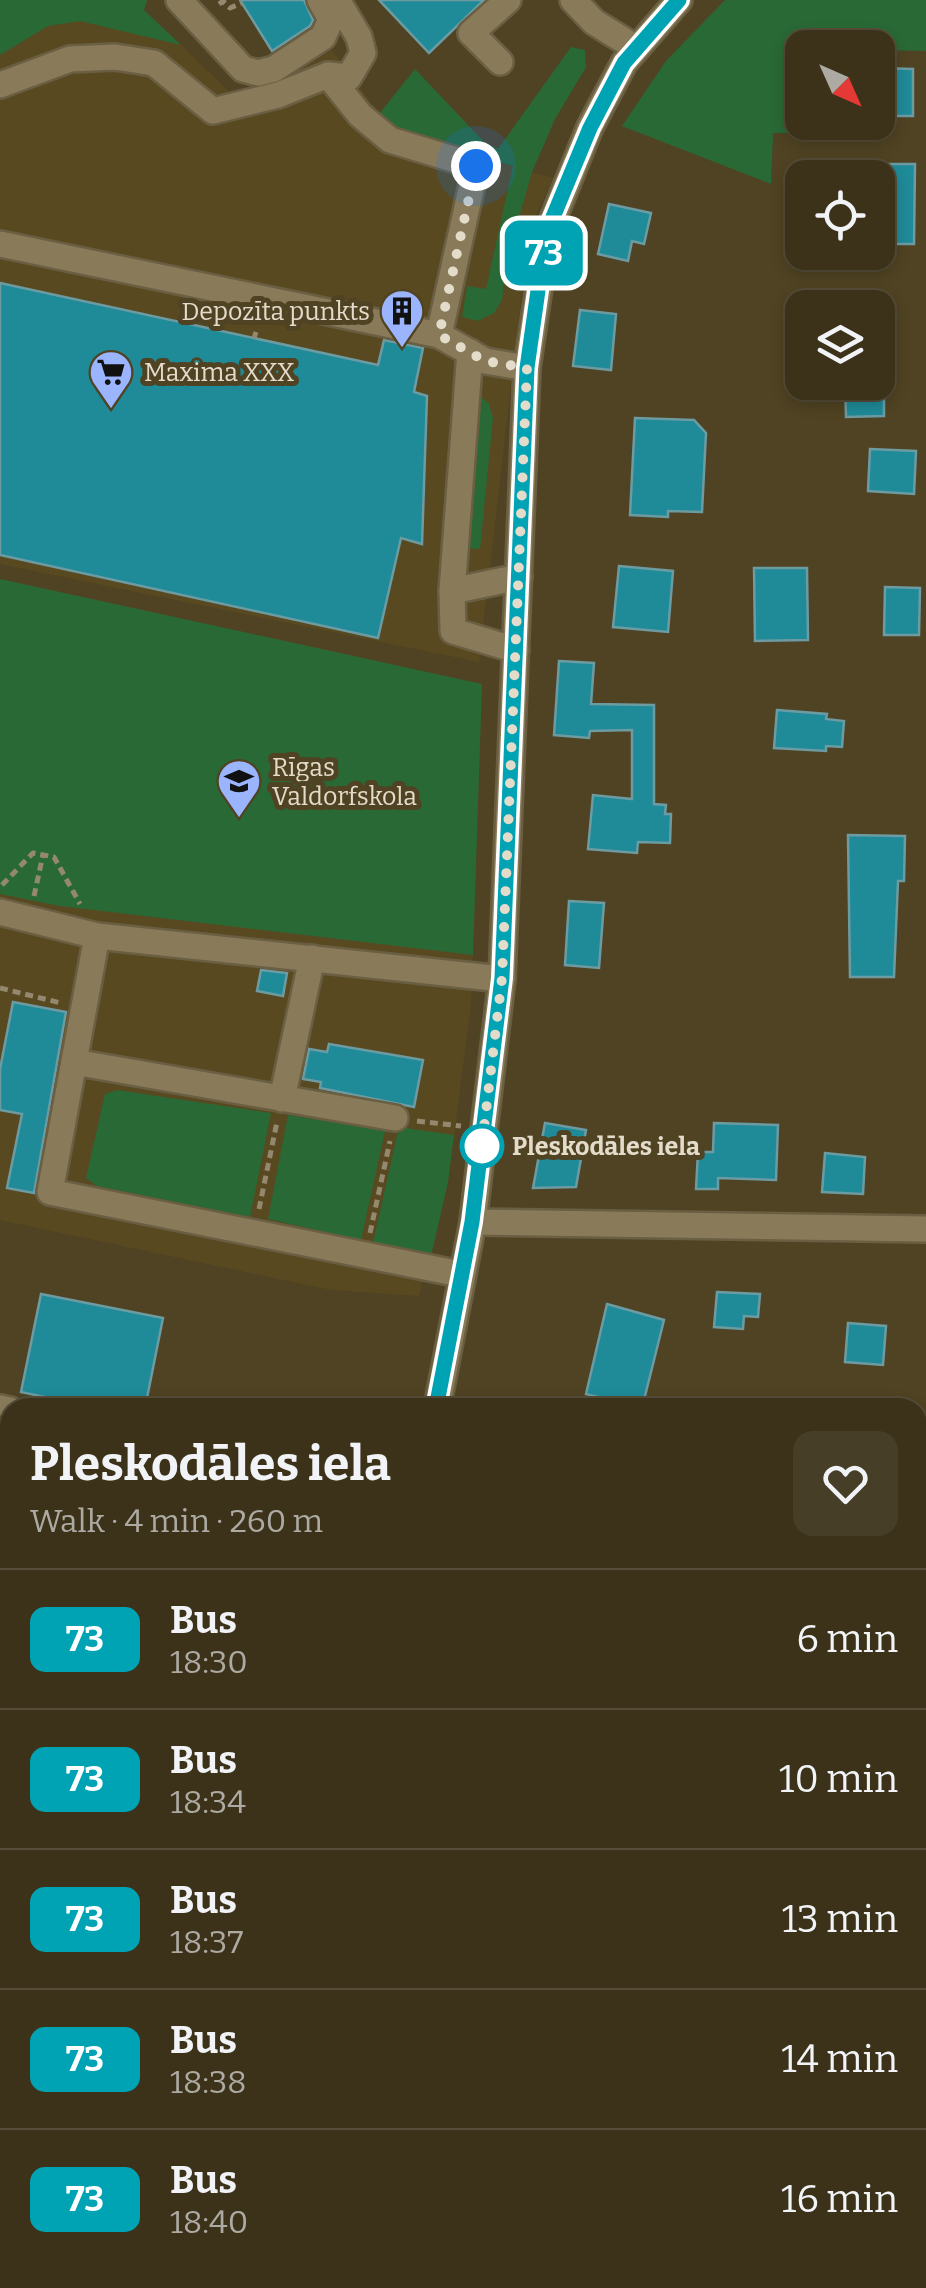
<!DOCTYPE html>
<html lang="en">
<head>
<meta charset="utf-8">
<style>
  body { margin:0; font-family:Bitter,serif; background:#473e27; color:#f1f3f6; height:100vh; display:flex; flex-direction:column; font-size:38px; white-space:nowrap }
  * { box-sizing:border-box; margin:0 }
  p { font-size:32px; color:#acaaa2 }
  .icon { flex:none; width:55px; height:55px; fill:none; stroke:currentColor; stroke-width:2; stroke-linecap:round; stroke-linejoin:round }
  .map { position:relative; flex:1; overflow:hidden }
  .panel { position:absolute; left:0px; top:1398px; width:928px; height:892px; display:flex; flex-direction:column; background:#3c321a; border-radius:30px 30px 0 0; box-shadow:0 5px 15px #0003,0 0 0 2px #554d39 }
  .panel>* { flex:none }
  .badge { padding:0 20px; border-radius:15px; font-size:35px; line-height:65px }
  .needle { width:65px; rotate:135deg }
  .buttons { position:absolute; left:785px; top:30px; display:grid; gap:20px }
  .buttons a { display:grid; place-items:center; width:110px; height:110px; border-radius:20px; background:#3c321a; box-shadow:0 5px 15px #0003,0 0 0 2px #554d39; font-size:50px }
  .you { position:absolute; width:50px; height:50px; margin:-25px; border:8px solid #fff; border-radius:50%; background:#1a73e8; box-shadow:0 0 0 15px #1a73e833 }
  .map>.badge { position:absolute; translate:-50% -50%; box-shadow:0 0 0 5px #fff }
  .round { display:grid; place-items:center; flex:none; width:105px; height:105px; border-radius:20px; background:#473e27 }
  .overview { display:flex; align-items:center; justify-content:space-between; height:170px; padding:0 30px }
  h1 { font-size:48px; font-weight:700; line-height:75px }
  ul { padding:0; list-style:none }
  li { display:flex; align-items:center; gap:30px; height:140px; padding:0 30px; border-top:2px solid #554d39 }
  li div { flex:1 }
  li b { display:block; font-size:38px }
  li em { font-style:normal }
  li .badge { min-width:110px; font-weight:700; text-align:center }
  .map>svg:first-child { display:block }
  .built { fill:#594921 }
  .green { fill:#296936 }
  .building { fill:#1f8a98; stroke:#6c9ba2; stroke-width:2.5 }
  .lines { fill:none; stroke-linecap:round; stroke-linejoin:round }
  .minor-casing { stroke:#6a5f42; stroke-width:30 }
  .path { stroke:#94896f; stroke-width:5; stroke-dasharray:8 5; stroke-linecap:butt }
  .minor { stroke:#897b5a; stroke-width:25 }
  .line-casing { stroke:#fff; stroke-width:22 }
  .line { stroke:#00a3b4; stroke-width:15 }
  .walk { stroke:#e4dcca; stroke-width:10; stroke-dasharray:0 18 }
  .stop-dot { fill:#fff; stroke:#00a3b4; stroke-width:5 }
  .labels { text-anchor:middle; stroke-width:10; stroke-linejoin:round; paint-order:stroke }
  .poi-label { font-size:25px; fill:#e4dcca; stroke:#504323; text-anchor:start }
  .stop-label { font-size:25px; font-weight:bold; fill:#e4dcca; stroke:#504323; text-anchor:start }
</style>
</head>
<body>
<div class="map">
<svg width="926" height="2288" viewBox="0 0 926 2288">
  <rect width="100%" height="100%" fill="#504323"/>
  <!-- built -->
  <g class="built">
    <path d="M35 3 181 45 242 104 332 50 395 134 553 178 529 230 479 662 0 564V27Z"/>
    <path d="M0 579 482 684 471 1005 448 1182 419 1296 331 1290 0 1220Z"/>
  </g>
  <!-- green -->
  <g class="green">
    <path d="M0 0H147L144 10 181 45 80 21 48 26 0 55Z"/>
    <path d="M725 0H926V51L802 48V122L811 123V133H773L771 184 622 126 666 61Z"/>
    <path d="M571 47 585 50 586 67 555 119 532 172 506 263 502 300 494 313 478 321 462 317 467 286 486 289 513 166 395 134 379 114 415 69 485 143 498 149Z"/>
    <path d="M478 393 489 404 493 418 480 549 455 547Z"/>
    <path d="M0 579 482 684 473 955 60 906 0 894Z"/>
    <path d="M117 1090 271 1113 250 1217 97 1186 86 1178 105 1094Z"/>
    <path d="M288 1115 385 1131 361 1240 268 1219Z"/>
    <path d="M399 1127 454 1135 448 1182 431 1256 373 1243Z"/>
  </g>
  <!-- building -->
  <g class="building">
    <path d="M240 0H304L313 20 310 26 272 51Z"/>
    <path d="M379 0H484L429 53Z"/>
    <path d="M878 68 913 69V116H878Z"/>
    <path d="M889 164H915L914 244H888Z"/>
    <path d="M609 204 651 213 644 244 632 241 628 261 598 254Z"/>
    <path d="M0 283 378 365 384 340 423 348 414 392 427 396 422 544 401 538 378 638 0 555Z"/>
    <path d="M580 310 616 314 611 370 573 366Z"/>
    <path d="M845 382H884V416L846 417Z"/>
    <path d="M635 418 694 420 706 433 702 512 668 511V517L630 515Z"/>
    <path d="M870 449 916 451 914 494 868 491Z"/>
    <path d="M619 566 673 571 668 632 613 627Z"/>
    <path d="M754 568H807L808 640 755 641Z"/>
    <path d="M885 587 920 588 919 635H884Z"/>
    <path d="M559 661 594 663 591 704 654 705V804L666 805 665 814H671L670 843 638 842 637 853 588 849 593 795 632 799V730L590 731 589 738 554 735Z"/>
    <path d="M777 710 827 714 826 719 844 721 842 747 826 746V751L774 748Z"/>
    <path d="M848 835 905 836 904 881H898L894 977H850Z"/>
    <path d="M569 901 604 903 599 968 565 965Z"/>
    <path d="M261 970 287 973 283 996 257 991Z"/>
    <path d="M13 1002 66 1012 34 1193 7 1188 22 1114 0 1110V1069Z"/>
    <path d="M329 1044 423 1060 414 1107 320 1088 321 1082 303 1079 309 1049 327 1052Z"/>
    <path d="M545 1123 586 1130 576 1187 533 1188Z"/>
    <path d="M714 1123 778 1125 776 1180 718 1178V1189H696L698 1152H713Z"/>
    <path d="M825 1153 865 1157 863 1194 822 1192Z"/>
    <path d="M717 1292 760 1294 758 1317 744 1316 743 1329 714 1327Z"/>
    <path d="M41 1294 163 1318 145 1408H96L21 1392Z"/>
    <path d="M607 1304 664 1320 642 1408H616L617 1402 586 1394Z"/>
    <path d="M848 1323 886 1326 883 1365 845 1362Z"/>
  </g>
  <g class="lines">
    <!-- minor casing -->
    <g class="minor-casing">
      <g id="minor">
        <path d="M179 0 243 69 258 73 274 69 323 37 331 19 320 0"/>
        <path d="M573 0 594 22 636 48"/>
        <path d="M500 62 471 33 508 0"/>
        <path d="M328 75 349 77 363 53 359 37 337 0"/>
        <path d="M0 85 70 59 115 57 154 63 213 111 278 95 328 75 360 115 390 140 476 166 439 335"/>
        <path d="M0 244 439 335 485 361 527 368"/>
        <path d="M470 352 452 591 453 631 516 650"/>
        <path d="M452 591 519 577"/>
        <path d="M0 912 97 936 502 979"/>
        <path d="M97 936 50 1192 460 1274"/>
        <path d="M74 1062 395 1118"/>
        <path d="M282 1099 312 958"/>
        <path d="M473 1222 926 1229"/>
        <path d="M0 1408 10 1410"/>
        <path d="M437 1408 473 1222 502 979 527 368 547 234 590 127 624 63 679 0"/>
        <path d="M0 1816 10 1818"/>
        <path d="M0 1982 6 1983"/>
        <path d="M0 2068 10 2069"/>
        <path d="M331 2288V2280"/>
      </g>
    </g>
    <!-- path -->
    <g class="path">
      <path d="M219 4 223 1 230 8 242 3"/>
      <path d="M254 338 256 332"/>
      <path d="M2 885 33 853 54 857 80 904"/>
      <path d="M34 896 43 855"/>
      <path d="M0 988 61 1003"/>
      <path d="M417 1121 461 1126"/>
      <path d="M259 1209 277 1122"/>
      <path d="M370 1233 390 1141"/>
    </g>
    <!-- minor -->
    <use href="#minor" class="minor"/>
  </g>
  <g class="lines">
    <!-- line casing -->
    <g class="line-casing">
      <path id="line" d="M436 1408 472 1222 502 978 527 368 546 234 590 128 624 63 679 0"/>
    </g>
    <!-- line -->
    <use href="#line" class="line"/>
    <!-- walk -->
    <path class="walk" d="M476 166 439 335 485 361 527 368 502 978 480 1161 482 1146"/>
  </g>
  <!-- icons -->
  <defs>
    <g id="building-pin" transform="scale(2.25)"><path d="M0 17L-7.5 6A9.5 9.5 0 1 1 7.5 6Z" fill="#9ab5fd" stroke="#504323"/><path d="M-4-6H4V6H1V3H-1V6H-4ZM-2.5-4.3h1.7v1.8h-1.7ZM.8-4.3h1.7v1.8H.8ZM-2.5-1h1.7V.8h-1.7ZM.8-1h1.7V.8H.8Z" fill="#111"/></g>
    <g id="supermarket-pin" transform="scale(2.25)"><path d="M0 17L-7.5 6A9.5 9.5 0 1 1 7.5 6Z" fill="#9ab5fd" stroke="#504323"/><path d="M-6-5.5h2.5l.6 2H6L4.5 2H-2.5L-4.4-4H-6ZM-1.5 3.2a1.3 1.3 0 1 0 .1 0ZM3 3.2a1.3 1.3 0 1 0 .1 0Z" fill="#111"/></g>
    <g id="school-pin" transform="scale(2.25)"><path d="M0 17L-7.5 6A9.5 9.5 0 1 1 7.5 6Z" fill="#9ab5fd" stroke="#504323"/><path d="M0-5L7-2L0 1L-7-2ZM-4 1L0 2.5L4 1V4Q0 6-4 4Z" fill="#111"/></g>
  </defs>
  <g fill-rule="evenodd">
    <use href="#building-pin" x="402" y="311"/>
    <use href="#supermarket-pin" x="111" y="372"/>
    <use href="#school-pin" x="239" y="781"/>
  </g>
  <!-- markers -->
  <circle class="stop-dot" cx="482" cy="1146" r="20"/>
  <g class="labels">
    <!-- poi labels -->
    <g class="poi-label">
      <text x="370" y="320" text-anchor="end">Depozīta punkts</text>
      <text x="144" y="381">Maxima XXX</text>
      <text x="272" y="776">Rīgas<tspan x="272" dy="29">Valdorfskola</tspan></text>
    </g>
    <!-- stop labels -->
    <g class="stop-label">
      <text x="512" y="1155">Pleskodāles iela</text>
    </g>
  </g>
</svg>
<div class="buttons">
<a><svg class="needle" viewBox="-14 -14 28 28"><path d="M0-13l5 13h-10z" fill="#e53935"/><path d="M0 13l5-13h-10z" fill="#acaaa2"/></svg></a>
<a><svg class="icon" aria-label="locate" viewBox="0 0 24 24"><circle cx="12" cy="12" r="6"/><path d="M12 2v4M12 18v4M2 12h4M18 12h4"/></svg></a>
<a><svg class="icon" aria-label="layers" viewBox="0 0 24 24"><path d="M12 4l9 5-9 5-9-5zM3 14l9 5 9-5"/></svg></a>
</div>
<div class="you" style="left:476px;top:166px"></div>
<b class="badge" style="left:544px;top:253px;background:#00a3b4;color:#fff">73</b>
<section class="panel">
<div class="overview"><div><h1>Pleskodāles iela</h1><p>Walk · 4 min · 260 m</p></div><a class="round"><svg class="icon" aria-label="heart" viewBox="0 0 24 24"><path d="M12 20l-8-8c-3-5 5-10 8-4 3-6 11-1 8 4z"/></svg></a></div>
<ul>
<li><span class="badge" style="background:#00a3b4;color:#fff">73</span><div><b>Bus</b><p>18:30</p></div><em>6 min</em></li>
<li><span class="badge" style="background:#00a3b4;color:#fff">73</span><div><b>Bus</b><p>18:34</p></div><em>10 min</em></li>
<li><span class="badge" style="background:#00a3b4;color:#fff">73</span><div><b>Bus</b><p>18:37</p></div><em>13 min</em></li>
<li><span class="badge" style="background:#00a3b4;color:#fff">73</span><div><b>Bus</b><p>18:38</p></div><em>14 min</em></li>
<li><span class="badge" style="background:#00a3b4;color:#fff">73</span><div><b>Bus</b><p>18:40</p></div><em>16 min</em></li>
</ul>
</section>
</div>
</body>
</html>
